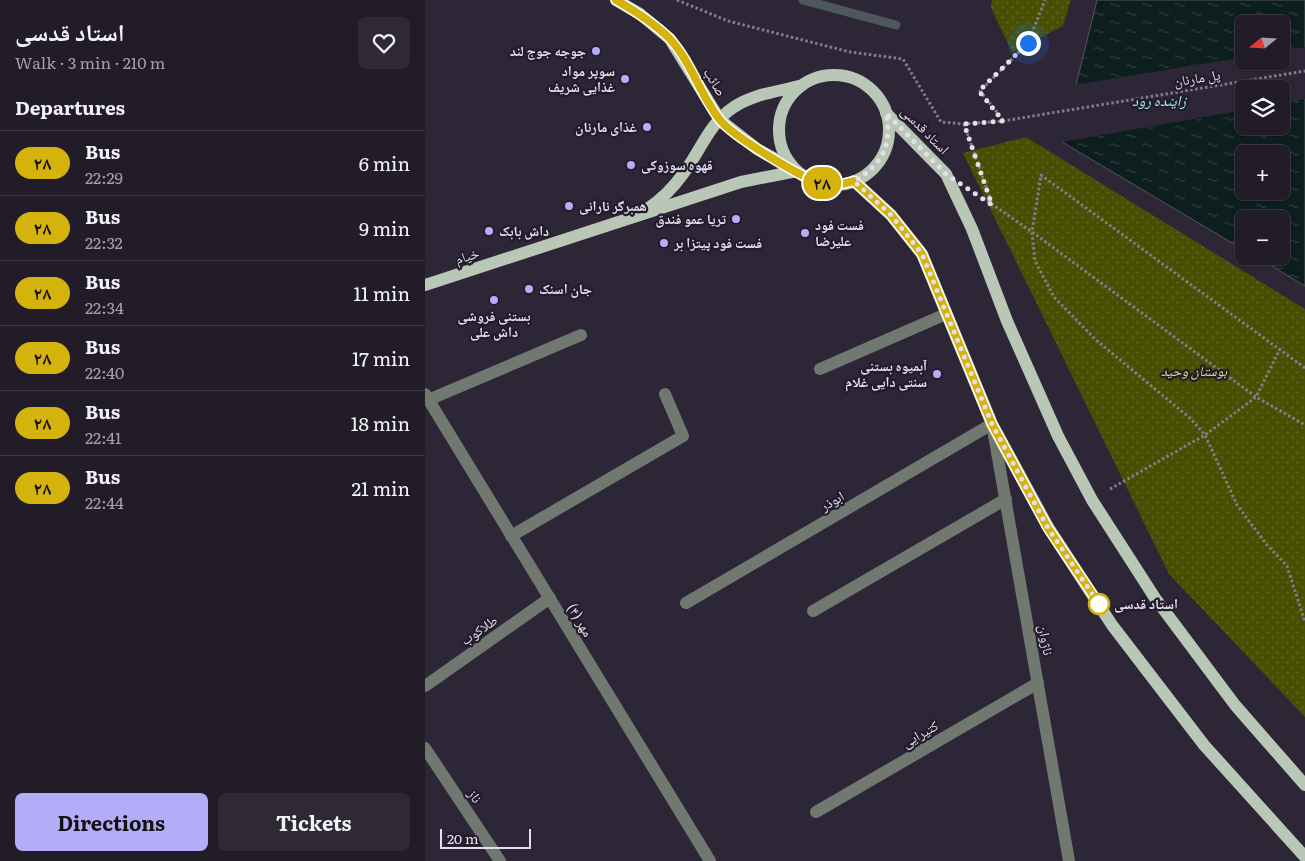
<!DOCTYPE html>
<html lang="en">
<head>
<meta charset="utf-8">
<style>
  body { margin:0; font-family:Literata,"Noto Naskh Arabic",serif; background:#2e2935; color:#f1f3f6; height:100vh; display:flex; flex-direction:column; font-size:19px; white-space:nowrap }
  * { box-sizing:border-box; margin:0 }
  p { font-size:16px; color:#a2a1a8 }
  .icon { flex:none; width:28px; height:28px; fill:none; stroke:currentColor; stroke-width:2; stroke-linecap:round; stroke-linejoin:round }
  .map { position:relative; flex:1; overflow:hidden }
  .panel { display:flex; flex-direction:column; background:#221c29; width:425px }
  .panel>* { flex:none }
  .badge { padding:0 10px; border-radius:16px; font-size:18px; line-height:32px }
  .needle { width:32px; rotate:252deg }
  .fabs { position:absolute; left:810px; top:15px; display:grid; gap:10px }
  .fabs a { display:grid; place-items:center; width:55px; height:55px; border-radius:8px; background:#221c29; box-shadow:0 1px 4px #0004,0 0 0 1px #3f3a46; font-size:25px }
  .scale { position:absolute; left:15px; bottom:12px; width:91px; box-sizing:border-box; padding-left:5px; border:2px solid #e4dfeb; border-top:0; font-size:14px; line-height:18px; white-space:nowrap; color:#e4dfeb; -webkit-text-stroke:4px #241c2d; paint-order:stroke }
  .you { position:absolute; width:25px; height:25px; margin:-12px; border:4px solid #fff; border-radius:50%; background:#1a73e8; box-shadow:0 0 0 8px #1a73e833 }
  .map>.badge { position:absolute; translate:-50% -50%; box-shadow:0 0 0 2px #fff }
  h2 { padding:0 15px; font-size:19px; line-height:45px }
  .round { display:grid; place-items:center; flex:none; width:52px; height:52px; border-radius:8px; background:#2e2935 }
  .summary { display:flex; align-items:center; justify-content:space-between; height:85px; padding:0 15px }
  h1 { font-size:24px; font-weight:700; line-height:38px }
  .action { display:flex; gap:10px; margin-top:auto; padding:10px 15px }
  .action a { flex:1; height:58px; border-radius:8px; background:#b5acf8; color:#111; font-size:20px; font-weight:700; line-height:58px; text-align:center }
  .action a+a { background:#2e2935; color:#f1f3f6 }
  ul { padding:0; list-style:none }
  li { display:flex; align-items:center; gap:15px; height:65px; padding:0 15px; border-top:1px solid #3f3a46 }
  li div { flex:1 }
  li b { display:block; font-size:19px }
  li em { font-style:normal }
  li .badge { min-width:55px; font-weight:700; text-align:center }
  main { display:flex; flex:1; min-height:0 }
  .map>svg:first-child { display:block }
  .park { fill:url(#park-dots) }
  .water { fill:url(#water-ripples); stroke:#4e585c; fill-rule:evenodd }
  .pier { fill:#2d2637 }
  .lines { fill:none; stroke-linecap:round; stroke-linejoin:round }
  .stream { stroke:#4e585c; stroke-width:9 }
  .path { stroke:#837c8b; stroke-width:3; stroke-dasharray:2.5 2.5; stroke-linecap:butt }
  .minor { stroke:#717870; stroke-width:12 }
  .major { stroke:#b9c7b6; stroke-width:12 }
  .line-casing { stroke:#fff; stroke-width:11 }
  .line { stroke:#d4b30c; stroke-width:8 }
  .walk { stroke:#e4dfeb; stroke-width:5; stroke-dasharray:0 9 }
  .poi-dot { fill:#b5acf8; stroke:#241c2d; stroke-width:2 }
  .stop-dot { fill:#fff; stroke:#d4b30c; stroke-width:2.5 }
  .labels { text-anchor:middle; stroke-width:4.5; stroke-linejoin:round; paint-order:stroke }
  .poi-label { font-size:14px; font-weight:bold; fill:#e4dfeb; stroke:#241c2d; text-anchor:start }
  .street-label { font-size:14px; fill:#e4dfeb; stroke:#241c2d }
  .park-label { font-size:14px; font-style:italic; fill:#d7e875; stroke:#241c2d }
  .stop-label { font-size:14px; font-weight:bold; fill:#e4dfeb; stroke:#241c2d; text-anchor:start }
  .water-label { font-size:15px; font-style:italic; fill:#99f1f8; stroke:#241c2d }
</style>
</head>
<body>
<main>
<section class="panel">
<div class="summary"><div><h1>استاد قدسی</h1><p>Walk · 3 min · 210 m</p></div><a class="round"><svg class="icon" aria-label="heart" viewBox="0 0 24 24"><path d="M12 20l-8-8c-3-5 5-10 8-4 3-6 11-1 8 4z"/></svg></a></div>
<h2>Departures</h2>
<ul>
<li><span class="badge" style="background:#d4b30c;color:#111">۲۸</span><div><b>Bus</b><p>22:29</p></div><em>6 min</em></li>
<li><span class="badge" style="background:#d4b30c;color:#111">۲۸</span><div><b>Bus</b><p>22:32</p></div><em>9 min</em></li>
<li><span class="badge" style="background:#d4b30c;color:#111">۲۸</span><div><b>Bus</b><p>22:34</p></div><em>11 min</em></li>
<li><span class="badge" style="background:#d4b30c;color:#111">۲۸</span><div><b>Bus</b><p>22:40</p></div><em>17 min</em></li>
<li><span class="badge" style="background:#d4b30c;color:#111">۲۸</span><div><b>Bus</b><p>22:41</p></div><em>18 min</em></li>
<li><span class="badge" style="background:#d4b30c;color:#111">۲۸</span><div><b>Bus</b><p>22:44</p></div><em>21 min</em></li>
</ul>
<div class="action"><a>Directions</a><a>Tickets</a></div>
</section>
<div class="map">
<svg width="880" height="861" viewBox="0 0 880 861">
  <defs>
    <pattern id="park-dots" width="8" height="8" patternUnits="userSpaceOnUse" patternTransform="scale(1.25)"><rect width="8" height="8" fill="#474f03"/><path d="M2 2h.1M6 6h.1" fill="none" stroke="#616828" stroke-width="1.8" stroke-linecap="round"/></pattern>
    <pattern id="water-ripples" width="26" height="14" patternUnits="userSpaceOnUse" patternTransform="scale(1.25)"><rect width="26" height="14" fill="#0d1e1f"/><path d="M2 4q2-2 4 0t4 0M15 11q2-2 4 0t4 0" fill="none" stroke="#303e40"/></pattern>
  </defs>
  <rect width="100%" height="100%" fill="#2d2637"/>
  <!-- park -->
  <g class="park">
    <path d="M567 0H646L638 26 587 52 566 8Z"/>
    <path d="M601 137 880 309V717L744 574 538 153Z"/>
  </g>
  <!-- water -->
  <path class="water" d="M672 0H880V286L830 256H856V219H819V250L637 142ZM819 24H856V61H819ZM819 89H856V126H819ZM819 154H856V191H819Z"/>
  <!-- pier -->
  <path class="pier" d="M880 47V99L856 104V89H819V110L637 142 636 135 648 85 819 57V61H856V51Z"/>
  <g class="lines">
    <!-- stream -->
    <path class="stream" d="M378 0 471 25"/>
    <!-- path -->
    <g class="path">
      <path d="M252 0 303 21 425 52 478 59 516 122 539 124 578 121 880 71"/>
      <path d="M578 120 555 91 603 43 620 0"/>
      <path d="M539 124 567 204"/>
      <path d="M558 198 607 232 610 261 629 297 670 339 766 419 780 435 812 505 842 545 862 566 880 622"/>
      <path d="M880 368 616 175 607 232 831 397 880 425"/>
      <path d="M685 489 780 435 831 397 855 349"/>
    </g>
    <!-- minor -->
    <g class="minor">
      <path d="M395 369 521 314"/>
      <path d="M0 394 285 861"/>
      <path d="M3 400 156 335"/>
      <path d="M86 536 258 436 240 394"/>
      <path d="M261 603 567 424 644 861"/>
      <path d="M388 611 581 499"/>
      <path d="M0 686 125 598"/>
      <path d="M0 748 75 861"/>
      <path d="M391 812 613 683"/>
    </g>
    <!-- major -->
    <g class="major">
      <path d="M191 0 215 14 245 39 295 120 332 149 367 168"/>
      <circle cx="409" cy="130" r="55"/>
      <path d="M461 113 521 174 547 229 582 321 633 436 667 500 730 598 810 705 880 785"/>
      <path d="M429 181 466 215 497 254 567 424 623 527 687 625 779 745 880 857"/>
      <path d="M222 209C236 200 248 188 258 174 275 152 284 123 309 107 328 94 352 92 374 86"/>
      <path d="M0 285 316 182 372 171"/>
    </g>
  </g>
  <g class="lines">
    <!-- line casing -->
    <g class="line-casing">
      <path id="line" d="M191 0C210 11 229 23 244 38 266 61 275 95 295 120 308 136 379 180 399 184 409 186 419 184 429 181L466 215 497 254 567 424 623 528 674 604"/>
    </g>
    <!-- line -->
    <use href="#line" class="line"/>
    <!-- walk -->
    <path class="walk" d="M603 43 554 91 578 121 539 124 567 205 521 174 461 113C467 146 458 164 429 181L466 215 497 254 567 424 623 528 674 604"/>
  </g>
  <!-- markers -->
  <g class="poi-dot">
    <circle cx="171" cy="51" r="5"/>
    <circle cx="200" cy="79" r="5"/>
    <circle cx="222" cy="127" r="5"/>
    <circle cx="206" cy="165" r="5"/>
    <circle cx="144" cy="206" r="5"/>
    <circle cx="311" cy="219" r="5"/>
    <circle cx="64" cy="231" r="5"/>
    <circle cx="380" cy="233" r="5"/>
    <circle cx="239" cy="243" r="5"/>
    <circle cx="104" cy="289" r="5"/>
    <circle cx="69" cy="300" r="5"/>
    <circle cx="512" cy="374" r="5"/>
  </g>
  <circle class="stop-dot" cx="674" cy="604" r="10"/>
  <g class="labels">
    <!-- poi labels -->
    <g class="poi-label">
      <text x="161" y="56" text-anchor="end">جوجه جوج لند</text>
      <text x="190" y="76" text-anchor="end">سوپر مواد<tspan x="190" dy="16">غذایی شریف</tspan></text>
      <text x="212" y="132" text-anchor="end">غذای مارنان</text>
      <text x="216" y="170">قهوه سوزوکی</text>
      <text x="154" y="211">همبرگر نارانی</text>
      <text x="301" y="224" text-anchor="end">تریا عمو فندق</text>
      <text x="390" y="230">فست فود<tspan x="390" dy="16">علیرضا</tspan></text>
      <text x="74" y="236">داش بابک</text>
      <text x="249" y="248">فست فود پیتزا بر</text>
      <text x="114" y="294">جان اسنک</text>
      <text x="69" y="321" text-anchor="middle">بستنی فروشی<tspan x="69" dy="16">داش علی</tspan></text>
      <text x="502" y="371" text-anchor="end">آبمیوه بستنی<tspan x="502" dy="16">سنتی دایی غلام</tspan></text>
    </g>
    <!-- street labels -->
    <g class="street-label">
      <text transform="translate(772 78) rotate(-9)" y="5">پل مارنان</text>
      <text transform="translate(290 82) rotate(59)" y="5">صائب</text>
      <text transform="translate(500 130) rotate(45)" y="5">استاد قدسی</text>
      <text transform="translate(42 256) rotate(-18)" y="5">خیام</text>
      <text transform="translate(407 501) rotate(-30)" y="5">ابوذر</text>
      <text transform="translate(155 620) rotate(59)" y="5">مهر (۴)</text>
      <text transform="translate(54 630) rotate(-35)" y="5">طلاکوب</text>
      <text transform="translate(621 640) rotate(80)" y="5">ناژوان</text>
      <text transform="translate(495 734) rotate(-30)" y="5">کتیرایی</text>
      <text transform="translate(50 796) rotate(56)" y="5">ناز</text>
    </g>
    <!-- park labels -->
    <g class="park-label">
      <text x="769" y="376">بوستان وحید</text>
    </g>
    <!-- stop labels -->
    <g class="stop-label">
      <text x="689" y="609">استاد قدسی</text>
    </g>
    <!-- water labels -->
    <g class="water-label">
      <text x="734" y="106">زاینده رود</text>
    </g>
  </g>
</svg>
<div class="fabs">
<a><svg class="needle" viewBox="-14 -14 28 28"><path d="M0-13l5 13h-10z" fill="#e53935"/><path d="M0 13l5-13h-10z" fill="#a2a1a8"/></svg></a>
<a><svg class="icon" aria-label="layers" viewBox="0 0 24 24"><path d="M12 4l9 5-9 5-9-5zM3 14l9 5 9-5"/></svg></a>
<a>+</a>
<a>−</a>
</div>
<div class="scale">20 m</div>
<div class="you" style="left:603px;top:43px"></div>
<b class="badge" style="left:397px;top:183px;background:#d4b30c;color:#111">۲۸</b>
</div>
</main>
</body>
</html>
